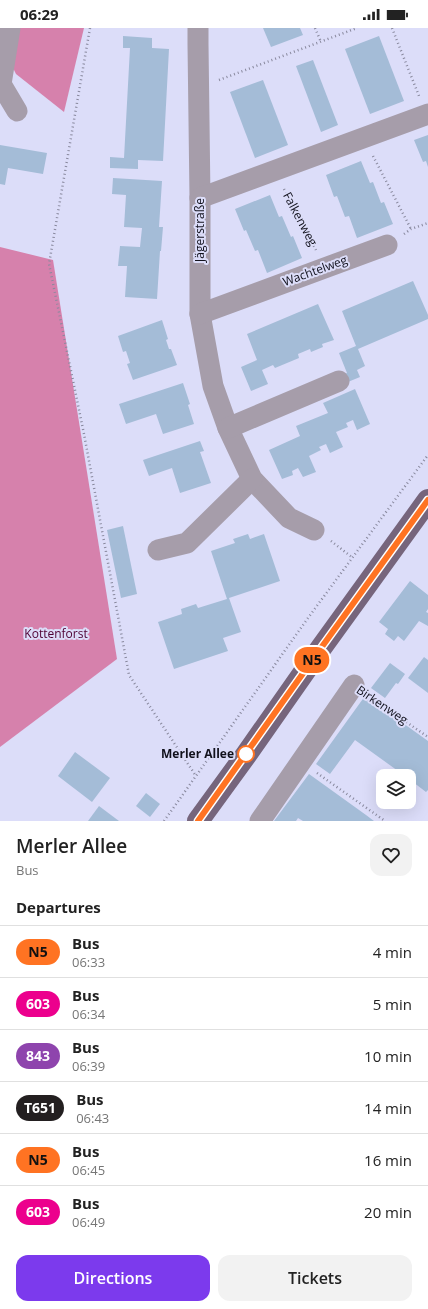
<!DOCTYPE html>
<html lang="en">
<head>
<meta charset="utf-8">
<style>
  body { margin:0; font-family:"Open Sans",sans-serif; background:#f2f2f2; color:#222; height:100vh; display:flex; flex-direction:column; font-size:15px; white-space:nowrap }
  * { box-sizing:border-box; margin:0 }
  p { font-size:13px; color:#767676 }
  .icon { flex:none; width:22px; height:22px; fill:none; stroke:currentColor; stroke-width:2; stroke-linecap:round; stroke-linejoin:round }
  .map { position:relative; height:793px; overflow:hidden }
  .drawer { display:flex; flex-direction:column; background:#fff; flex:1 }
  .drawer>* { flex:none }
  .badge { padding:0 8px; border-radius:13px; font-size:14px; line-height:26px }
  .buttons { position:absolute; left:376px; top:741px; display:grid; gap:8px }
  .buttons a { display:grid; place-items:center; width:40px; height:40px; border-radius:8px; background:#fff; box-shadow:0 4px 16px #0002; font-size:20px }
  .map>.badge { position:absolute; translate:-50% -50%; box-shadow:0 0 0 2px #fff }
  h2 { padding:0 16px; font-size:15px; line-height:36px }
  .round { display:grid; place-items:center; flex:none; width:42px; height:42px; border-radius:12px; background:#f2f2f2 }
  .head { display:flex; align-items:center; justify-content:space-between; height:68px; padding:0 16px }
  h1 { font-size:19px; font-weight:600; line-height:30px }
  .button { display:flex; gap:8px; margin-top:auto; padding:8px 16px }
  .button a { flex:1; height:46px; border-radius:12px; background:#7c3aed; color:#fff; font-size:16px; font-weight:600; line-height:46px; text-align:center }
  .button a+a { background:#f2f2f2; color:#222 }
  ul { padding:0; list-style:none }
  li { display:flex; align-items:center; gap:12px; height:52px; padding:0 16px; border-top:1px solid #e0e0e0 }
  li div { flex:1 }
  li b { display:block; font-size:15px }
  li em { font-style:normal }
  li .badge { min-width:44px; font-weight:700; text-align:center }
  .status { display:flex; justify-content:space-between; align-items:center; height:28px; padding:0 20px; background:#fff; direction:ltr }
  .status svg { height:11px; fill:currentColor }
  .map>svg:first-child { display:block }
  .forest { fill:#d681ac }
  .building { fill:#a4bcd7 }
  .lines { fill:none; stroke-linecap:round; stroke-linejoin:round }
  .path { stroke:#89899e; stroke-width:2.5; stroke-dasharray:1 3; stroke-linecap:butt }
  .minor { stroke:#a69daa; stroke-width:21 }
  .major { stroke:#76657c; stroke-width:22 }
  .line-casing { stroke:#fff; stroke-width:9 }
  .line { stroke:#ff7322; stroke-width:6 }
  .stop-dot { fill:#fff; stroke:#ff7322; stroke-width:2 }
  .labels { text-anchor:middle; stroke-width:4; stroke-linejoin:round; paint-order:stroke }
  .street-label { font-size:12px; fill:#11111c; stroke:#dcddf9 }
  .park-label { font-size:12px; fill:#4f0033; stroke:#dcddf9 }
  .stop-label { font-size:12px; font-weight:bold; fill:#11111c; stroke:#dcddf9; text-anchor:end }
</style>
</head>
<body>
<div class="status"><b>06:29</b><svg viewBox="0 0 49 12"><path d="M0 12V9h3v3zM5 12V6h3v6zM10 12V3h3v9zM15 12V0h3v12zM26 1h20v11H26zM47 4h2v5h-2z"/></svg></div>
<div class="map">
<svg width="428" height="793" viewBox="0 0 428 793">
  <rect width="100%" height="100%" fill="#dcddf9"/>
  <!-- forest -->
  <g class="forest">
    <path d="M0 0H84L64 84 16 46 0 14Z"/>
    <path d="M0 219 53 232 117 631 0 719Z"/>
  </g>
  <!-- building -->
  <g class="building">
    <path d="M263 0H300L303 7 271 19Z"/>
    <path d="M123 8 152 10V20L169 21 163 133 138 132V141L110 140V129L124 130 130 20H123Z"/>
    <path d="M379 8 404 73 370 86 345 21Z"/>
    <path d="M313 32 338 97 321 104 296 38Z"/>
    <path d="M263 52 288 117 255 130 230 64Z"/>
    <path d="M428 107V139L426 133 423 134 414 112Z"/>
    <path d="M0 117 47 125 43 146 8 140 5 157 0 156Z"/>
    <path d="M361 133 370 155 373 154 381 175 384 174 393 196 357 210 349 188 345 189 337 168 334 169 326 147Z"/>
    <path d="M113 150 162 153 159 199H163L161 223H160L157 271 125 269 127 238H118L120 218 140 219 142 200 124 199 126 167 112 166Z"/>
    <path d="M270 167 279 189 282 188 291 209 293 208 302 230 267 245 258 222 255 223 246 202 244 203 235 181Z"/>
    <path d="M413 253 428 287V291L358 321 365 338 357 342 360 349 343 356 339 348 347 345 339 325 356 318 342 283Z"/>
    <path d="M318 276 334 312 322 316 323 319 311 324 310 321 298 326 299 330 275 340 273 337 262 342 268 356 251 363 241 339 257 332 247 306Z"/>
    <path d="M162 292 168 311 166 312 169 321H171L177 337 133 352 127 336 130 335 126 323 123 324 118 308Z"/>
    <path d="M183 355 190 376 188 377 194 396 163 406 156 386 126 396 119 376Z"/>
    <path d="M355 361 370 396 357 402 353 392 346 395 348 399 336 404 343 419 330 425 326 416 319 419 321 422 309 428 316 444 303 449 298 440 292 443 293 447 282 451 269 422 300 408 296 398 328 385 323 375Z"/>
    <path d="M200 413 204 423 200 424 211 455 180 465 172 440 149 448 143 432Z"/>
    <path d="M123 498 137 566 121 570 107 502Z"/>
    <path d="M248 506 250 511 264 506 280 553 229 570 241 604 223 610 228 623 174 641 158 594 182 586 181 581 196 576 198 580 227 571 211 523 235 515 233 511Z"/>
    <path d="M410 553 428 567V581L426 584 428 585V598L419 593 404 613 398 608 394 613 385 606 388 601 379 594Z"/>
    <path d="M424 629 428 632V665L408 650Z"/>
    <path d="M390 635 405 646 398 656 396 655 385 670 371 660Z"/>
    <path d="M365 668 428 713V762L426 764 409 751V748H405L355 712 330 746 316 736Z"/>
    <path d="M75 724 110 750 92 774 58 748Z"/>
    <path d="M309 746 366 787 374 793H303L298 790 296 793H274Z"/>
    <path d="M146 765 160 776 150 789 136 778Z"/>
    <path d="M99 778 119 793H88Z"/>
  </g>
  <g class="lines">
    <!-- path -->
    <g class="path">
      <path d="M90 0 49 236 84 406 129 647 196 748"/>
      <path d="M315 0 321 14"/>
      <path d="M392 0 419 68"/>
      <path d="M219 52 357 0"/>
      <path d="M373 128 411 201"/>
      <path d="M284 161 316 222"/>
      <path d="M404 206 411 201 428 195"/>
      <path d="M331 513 353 530"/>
      <path d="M370 669 428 709"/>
      <path d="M317 745 385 793"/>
      <path d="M164 793 196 748 308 590 428 427"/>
    </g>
    <!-- minor -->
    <g class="minor">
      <path d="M10 0 1 56 17 83"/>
      <path d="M198 0V16L200 170V286L213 358 228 400 252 451 289 490 314 502"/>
      <path d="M200 170 428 86"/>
      <path d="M200 286 387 217"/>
      <path d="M228 400 339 353"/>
      <path d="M158 522 187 515 252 451"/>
      <path d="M260 793 354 657"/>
    </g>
    <!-- major -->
    <path class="major" d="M198 793 246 727 321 620 428 472"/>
  </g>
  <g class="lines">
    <!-- line casing -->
    <g class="line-casing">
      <path id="line" d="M198 793 321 620 428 472"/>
    </g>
    <!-- line -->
    <use href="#line" class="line"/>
  </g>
  <!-- markers -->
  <circle class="stop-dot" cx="246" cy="726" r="8"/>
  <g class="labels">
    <!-- street labels -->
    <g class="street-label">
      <text transform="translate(300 191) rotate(62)" y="4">Falkenweg</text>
      <text transform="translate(200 202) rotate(-90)" y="4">Jägerstraße</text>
      <text transform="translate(315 243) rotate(-20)" y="4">Wachtelweg</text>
      <text transform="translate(382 677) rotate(34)" y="4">Birkenweg</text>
    </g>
    <!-- park labels -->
    <g class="park-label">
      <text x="56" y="610">Kottenforst</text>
    </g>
    <!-- stop labels -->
    <g class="stop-label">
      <text x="234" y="730">Merler Allee</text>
    </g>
  </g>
</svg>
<div class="buttons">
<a><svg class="icon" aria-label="layers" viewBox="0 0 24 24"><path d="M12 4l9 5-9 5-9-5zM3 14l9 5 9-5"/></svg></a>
</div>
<b class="badge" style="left:312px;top:632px;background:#ff7322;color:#111">N5</b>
</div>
<section class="drawer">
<div class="head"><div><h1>Merler Allee</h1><p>Bus</p></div><a class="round"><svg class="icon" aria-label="heart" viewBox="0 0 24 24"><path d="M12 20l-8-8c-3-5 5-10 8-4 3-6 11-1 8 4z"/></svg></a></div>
<h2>Departures</h2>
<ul>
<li><span class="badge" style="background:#ff7322;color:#111">N5</span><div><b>Bus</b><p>06:33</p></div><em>4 min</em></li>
<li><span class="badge" style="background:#ec008d;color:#fff">603</span><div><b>Bus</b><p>06:34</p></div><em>5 min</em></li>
<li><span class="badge" style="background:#8e44ad;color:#fff">843</span><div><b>Bus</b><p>06:39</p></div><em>10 min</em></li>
<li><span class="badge" style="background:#231f20;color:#fff">T651</span><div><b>Bus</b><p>06:43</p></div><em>14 min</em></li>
<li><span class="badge" style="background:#ff7322;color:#111">N5</span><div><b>Bus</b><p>06:45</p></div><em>16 min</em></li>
<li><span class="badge" style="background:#ec008d;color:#fff">603</span><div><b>Bus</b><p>06:49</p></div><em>20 min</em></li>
</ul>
<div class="button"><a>Directions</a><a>Tickets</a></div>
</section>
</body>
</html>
